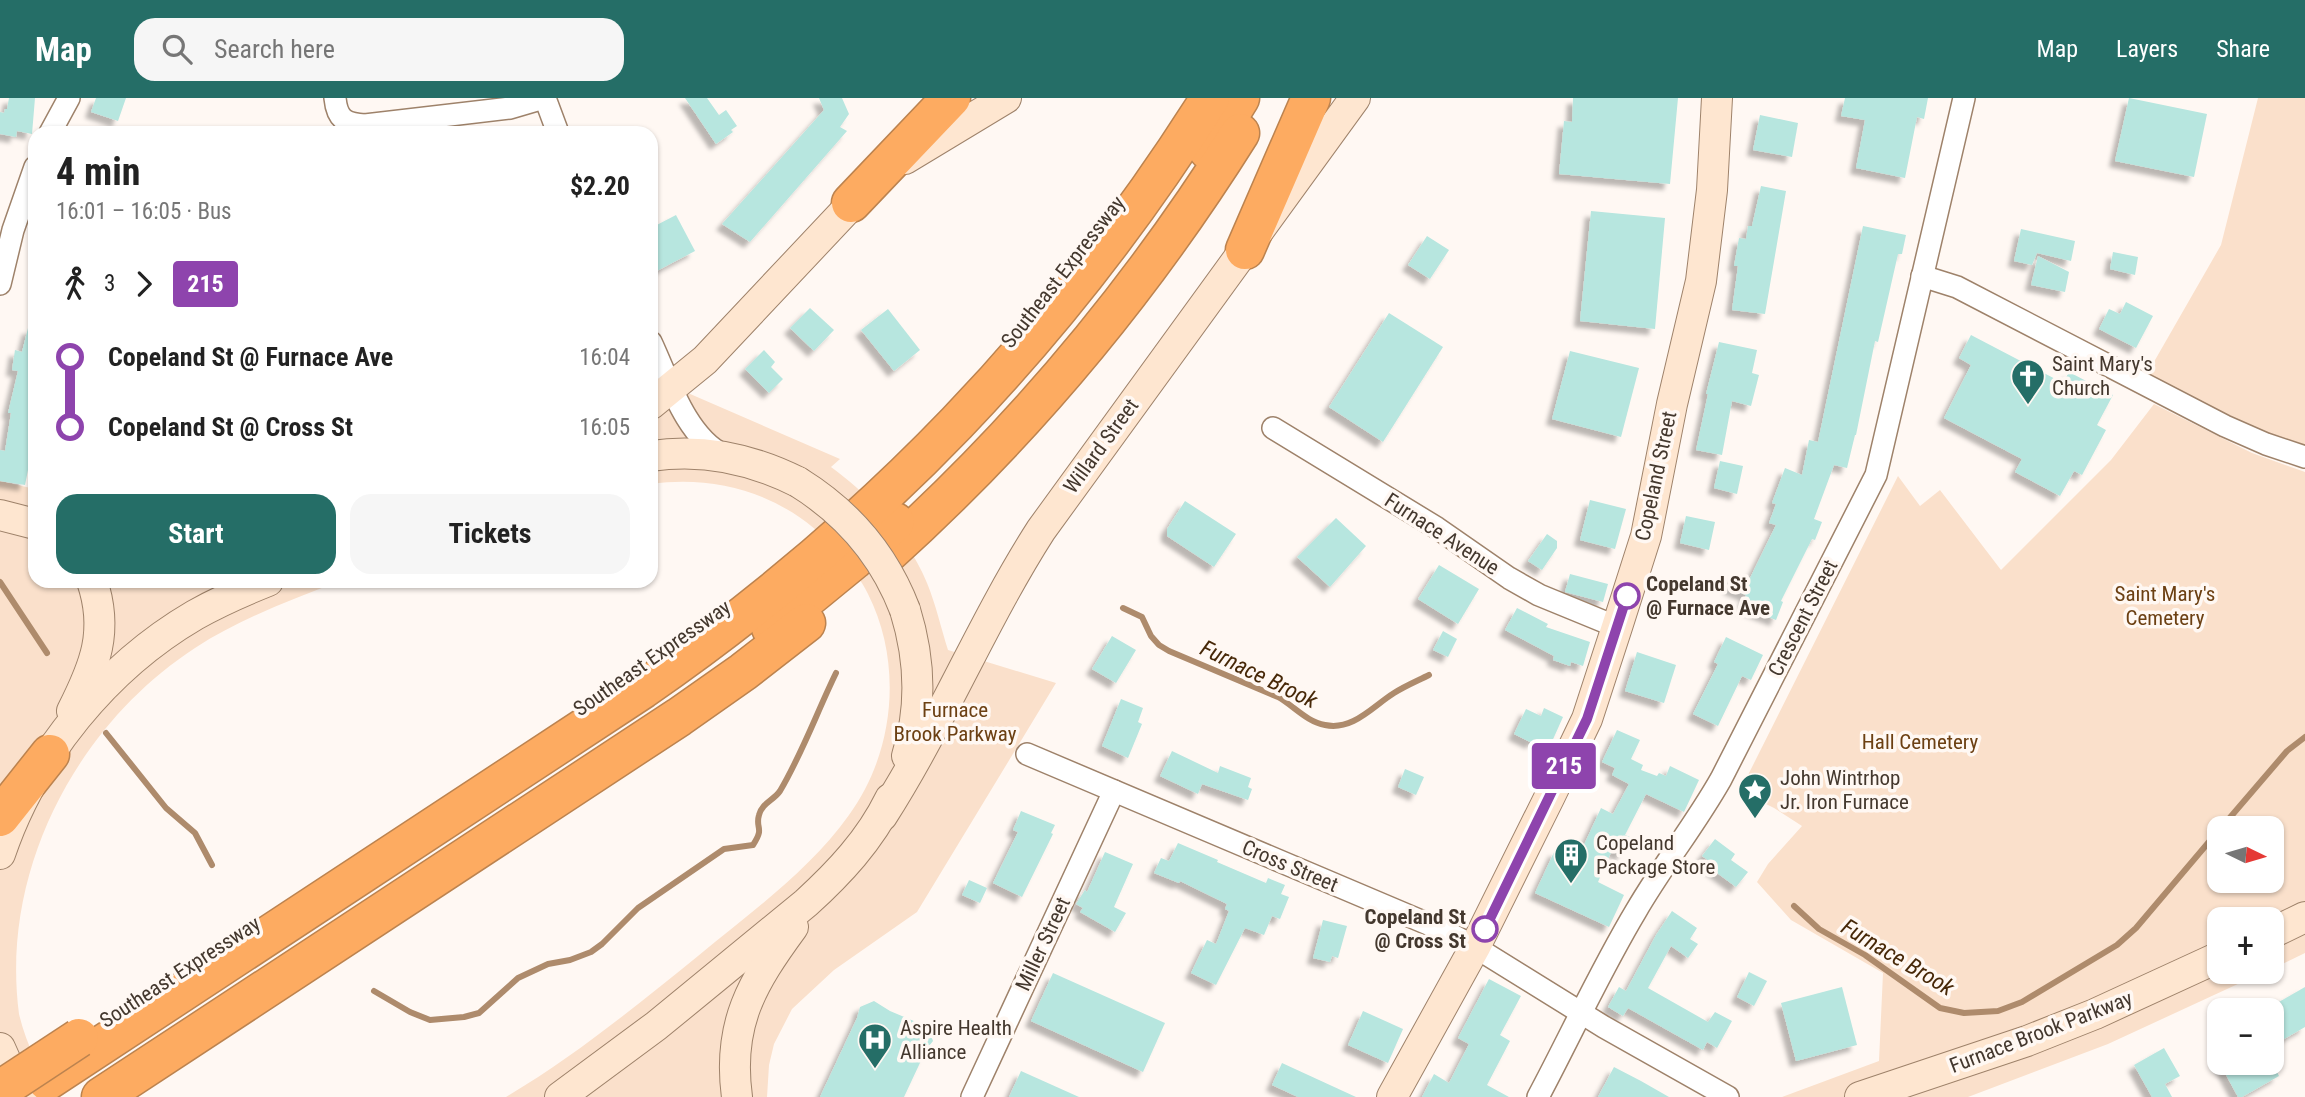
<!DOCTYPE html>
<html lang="en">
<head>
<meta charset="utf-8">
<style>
  body { margin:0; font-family:"Roboto Condensed",sans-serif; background:#f6f6f6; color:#222; height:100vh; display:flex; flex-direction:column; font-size:26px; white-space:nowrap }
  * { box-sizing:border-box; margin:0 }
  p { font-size:23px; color:#767676 }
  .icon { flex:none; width:38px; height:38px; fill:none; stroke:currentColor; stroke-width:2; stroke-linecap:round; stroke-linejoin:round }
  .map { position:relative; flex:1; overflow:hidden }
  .panel { position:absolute; left:28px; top:28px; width:630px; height:462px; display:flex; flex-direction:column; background:#fff; border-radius:21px; box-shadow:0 2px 5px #0004 }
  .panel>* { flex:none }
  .badge { padding:0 14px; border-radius:5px; font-size:24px; line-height:46px }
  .needle { width:46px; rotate:95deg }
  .fabs { position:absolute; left:2207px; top:718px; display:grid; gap:14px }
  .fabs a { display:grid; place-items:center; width:77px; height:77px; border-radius:14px; background:#fff; box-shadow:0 2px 5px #0004; font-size:35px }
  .map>.badge { position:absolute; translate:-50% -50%; box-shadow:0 0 0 4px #fff }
  .legs { display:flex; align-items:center; gap:10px; height:77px; padding:0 28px; font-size:23px }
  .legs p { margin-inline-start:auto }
  .head { display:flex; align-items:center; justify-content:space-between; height:119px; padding:0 28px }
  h1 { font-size:38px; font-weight:700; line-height:52px }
  .primary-button { display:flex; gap:14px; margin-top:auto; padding:14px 28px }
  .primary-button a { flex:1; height:80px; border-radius:21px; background:#256e67; color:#fff; font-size:28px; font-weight:700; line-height:80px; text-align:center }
  .primary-button a+a { background:#f6f6f6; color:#222 }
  ul { padding:0 28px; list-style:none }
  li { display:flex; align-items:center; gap:24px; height:70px; font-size:26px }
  li i { display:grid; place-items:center; width:10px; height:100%; margin:0 9px; background:currentColor }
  li i::after { content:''; width:18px; height:18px; margin:-9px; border:5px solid; border-radius:50%; background:#fff }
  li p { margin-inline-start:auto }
  li:first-child i { background:linear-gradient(#0000 50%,currentColor 0) }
  li:last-child i { background:linear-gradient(currentColor 50%,#0000 0) }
  header { display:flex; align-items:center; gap:42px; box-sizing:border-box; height:98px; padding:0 35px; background:#256e67; color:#fff }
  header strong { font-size:33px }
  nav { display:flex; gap:38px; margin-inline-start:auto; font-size:24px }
  .search { width:490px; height:63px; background:#f6f6f6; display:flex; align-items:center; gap:18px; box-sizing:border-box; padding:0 24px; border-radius:21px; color:#767676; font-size:26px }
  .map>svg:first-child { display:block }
  .green { fill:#fae0cb; fill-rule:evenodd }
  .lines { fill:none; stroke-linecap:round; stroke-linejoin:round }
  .stream { stroke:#ae8b6c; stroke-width:6 }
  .building { fill:#b7e6df; filter:url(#shadow) }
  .minor-casing { stroke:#9e826a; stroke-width:24 }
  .secondary-casing { stroke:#9e826a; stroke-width:32 }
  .motorway-casing { stroke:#bc834f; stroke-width:41 }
  .minor { stroke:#fff; stroke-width:21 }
  .secondary { stroke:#fee6d0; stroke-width:30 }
  .motorway { stroke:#fdab61; stroke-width:38 }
  .secondary-bridge-casing { stroke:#9e826a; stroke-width:32; stroke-linecap:butt }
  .motorway-bridge-casing { stroke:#bc834f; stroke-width:41; stroke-linecap:butt }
  .secondary-bridge { stroke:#fee6d0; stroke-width:30 }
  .motorway-bridge { stroke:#fdab61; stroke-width:38 }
  .line-1-casing { stroke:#fff; stroke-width:16 }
  .line-1 { stroke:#8e44ad; stroke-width:10 }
  .stop-1-dot { fill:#fff; stroke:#8e44ad; stroke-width:3.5 }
  .labels { text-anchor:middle; stroke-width:7; stroke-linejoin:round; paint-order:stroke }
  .street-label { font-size:21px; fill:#44382e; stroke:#fff8f3 }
  .poi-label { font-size:21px; fill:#44382e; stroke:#fff8f3; text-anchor:start }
  .stop-label { font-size:21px; font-weight:bold; fill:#44382e; stroke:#fff8f3; text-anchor:start }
  .park-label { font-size:21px; fill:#6c4013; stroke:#fff8f3 }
  .water-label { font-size:23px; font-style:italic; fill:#472808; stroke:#fff8f3 }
</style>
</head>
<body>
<header>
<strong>Map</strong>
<div class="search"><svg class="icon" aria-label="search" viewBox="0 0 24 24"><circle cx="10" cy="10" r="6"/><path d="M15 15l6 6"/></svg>Search here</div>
<nav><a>Map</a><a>Layers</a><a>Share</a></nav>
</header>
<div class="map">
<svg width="2305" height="999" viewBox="0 0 2305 999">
  <defs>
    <filter id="shadow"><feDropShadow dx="-6" dy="6" stdDeviation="2" flood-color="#0004"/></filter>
  </defs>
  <rect width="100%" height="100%" fill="#fff8f3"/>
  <!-- green -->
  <g class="green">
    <path d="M2258 0H2305V348C2249 331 2199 302 2147 276L2221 147Z"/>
    <path d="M651 279 840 361 831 369C871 398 908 439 927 485 936 507 941 530 948 552L1056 585 917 814 834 872 792 911 774 946 769 967 767 999H506C575 958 636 908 698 858 751 814 809 773 849 717 895 654 903 565 868 496 861 481 850 469 840 457 794 400 723 376 651 386Z"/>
    <path d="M2154 306 2252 355 2305 374V855L2272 871V821H2219V873H2266L2108 946 1968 999H1782L1879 963 1883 875 1791 822 1757 784 1768 766 1802 728 1774 710 1740 693 1898 378 1920 408 1940 392 2001 472 2111 362ZM2219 730H2272V782H2219Z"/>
    <path d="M0 383 35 391V483H340C291 502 239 521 195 550 77 627 0 772 19 916 26 946 40 972 54 999H0Z"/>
  </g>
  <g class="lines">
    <!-- stream -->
    <g class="stream">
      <path d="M0 484 47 555"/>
      <path d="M1123 510 1142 519 1151 538 1159 547 1169 553 1278 599C1294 608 1307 624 1325 627 1353 633 1373 608 1394 595 1405 588 1417 583 1429 577"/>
      <path d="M106 635 166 710 195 735 212 767"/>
      <path d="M2221 730 2287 653 2305 639"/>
      <path d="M1794 808 1819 831 1865 857 1940 910 1964 915 1998 913 2022 904 2117 847 2136 830 2219 732"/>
      <path d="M374 893 410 914 430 922 464 919 479 915 518 880 548 866 570 862 591 854 602 846 638 810 724 751 753 747C765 729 755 731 759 717 762 705 774 702 780 693 802 656 817 614 836 575"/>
    </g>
  </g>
  <!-- building -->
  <g class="building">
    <path d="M9 0H35L32 36 17 33 16 39 0 36V14L4 15 5 11H7Z"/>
    <path d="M96 0H126L118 23 91 14Z"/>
    <path d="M685 0H707L719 17 726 12 737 28 731 32 733 34 716 46Z"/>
    <path d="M819 0H842L849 16 840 29 847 33 750 144 722 126 824 12Z"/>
    <path d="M1573 0H1678L1670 86 1559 76 1564 23 1572 24Z"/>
    <path d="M1845 0H1928L1924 21 1917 19 1905 80 1856 70 1865 22 1841 18Z"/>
    <path d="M2129 0 2207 16 2194 79 2115 63Z"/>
    <path d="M1760 17 1798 25 1792 59 1753 52Z"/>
    <path d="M1761 88 1786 93 1765 216 1732 212 1738 168H1734L1739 140 1746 141 1748 128H1752Z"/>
    <path d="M1591 113 1665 120 1655 231 1580 223Z"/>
    <path d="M676 117 695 153 651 176V130Z"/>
    <path d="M1863 128 1906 137 1902 156H1898L1878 244 1875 243 1856 337H1855L1847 370 1834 367 1814 421 1822 424 1815 442 1812 441 1781 503 1783 504 1776 522 1742 509 1746 497 1729 490 1735 475 1750 480 1776 427 1769 425 1776 406 1772 405 1785 370 1802 377 1809 342 1818 344Z"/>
    <path d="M2021 131 2075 143 2071 163 2037 155 2032 167 2014 163Z"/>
    <path d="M1427 138 1449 152 1430 181 1408 167Z"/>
    <path d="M2113 154 2138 159 2135 177 2110 171Z"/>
    <path d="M2038 158 2069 174 2065 194 2031 187Z"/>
    <path d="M2126 204 2153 218 2136 250 2099 231 2109 211 2120 216Z"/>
    <path d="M810 210 834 232 814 253 790 230Z"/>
    <path d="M888 211 920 252 894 273 861 232Z"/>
    <path d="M1389 215 1443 249 1383 344 1329 309Z"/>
    <path d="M28 230 35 231V321L28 357H31L25 387 0 383V352L5 353 11 315H8L18 273 12 272 15 252 22 254Z"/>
    <path d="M1971 237 2063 285 2069 274 2113 297 2097 327 2106 332 2082 377 2074 373 2060 398 2015 374 2022 361 1944 320 1971 267 1959 260Z"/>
    <path d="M1719 244 1757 252 1752 275 1759 277 1751 308 1732 303 1722 357 1696 352 1708 296H1706Z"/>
    <path d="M764 252 775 264 771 269 783 281 769 295 745 271Z"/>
    <path d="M1570 253 1639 270 1621 339 1552 321Z"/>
    <path d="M1720 363 1743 368 1737 396 1714 390Z"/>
    <path d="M1590 402 1626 411 1615 451 1580 442Z"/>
    <path d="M1185 403 1236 436 1214 469 1167 438V431Z"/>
    <path d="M1686 418 1715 424 1709 452 1680 445Z"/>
    <path d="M1336 420 1366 448 1330 489 1297 459Z"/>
    <path d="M1547 436 1557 443V450L1542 472 1528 463Z"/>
    <path d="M1439 467 1479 491 1458 526 1418 501Z"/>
    <path d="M1570 476 1608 486 1603 504 1565 494Z"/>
    <path d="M1517 510 1548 526 1546 529 1590 544 1583 568 1571 564 1570 568 1553 562 1554 558 1505 532Z"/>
    <path d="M1443 533 1457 541 1448 559 1433 552Z"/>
    <path d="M1112 538 1136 552 1116 585 1092 571Z"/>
    <path d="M1726 539 1763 557 1751 582 1742 578 1718 628 1693 616 1718 566 1714 564Z"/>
    <path d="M1637 554 1676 567 1664 605 1625 593Z"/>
    <path d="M1121 601 1143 610 1138 624 1142 626 1128 660 1102 648Z"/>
    <path d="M1544 610 1563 619 1550 648 1534 641 1532 645 1514 636 1526 611 1541 618Z"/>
    <path d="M1617 632 1640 642 1631 661 1643 667 1641 672 1657 678 1659 675 1666 678 1670 668 1699 682 1684 714 1646 696 1625 737 1630 739 1622 757 1612 752 1598 784 1624 797 1609 829 1535 795 1555 752 1577 762 1601 710 1613 716 1629 686 1612 677 1615 670 1602 664Z"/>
    <path d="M1172 653 1218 675 1220 668 1251 680 1248 689 1252 691 1248 702 1202 686 1198 696 1160 678Z"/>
    <path d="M1405 671 1424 679 1416 697 1398 689Z"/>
    <path d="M1021 713 1055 727 1051 735 1053 736 1022 799 993 785 1018 734 1013 732Z"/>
    <path d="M1715 741 1735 756 1731 762 1748 774 1736 789 1709 769 1712 765 1702 758Z"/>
    <path d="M1178 745 1218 762 1217 764 1266 785 1268 780 1285 787 1281 796 1289 799 1280 821 1272 818 1264 837 1245 830 1216 887 1191 875 1207 842 1216 846 1229 813 1225 811 1227 806 1180 783 1179 785 1154 775 1161 760 1169 763Z"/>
    <path d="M1105 754 1133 766 1114 809 1126 815 1115 834 1080 814 1083 810 1076 806 1085 792 1087 794Z"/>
    <path d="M969 782 987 790 980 805 962 797Z"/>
    <path d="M1672 813 1697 830 1690 841 1698 846 1688 860 1671 848 1648 890 1708 924 1715 914 1732 923 1717 950 1707 944 1703 952 1628 910 1623 918 1608 909 1619 889 1626 893 1656 837Z"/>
    <path d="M1323 822 1347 828 1338 860 1332 858 1330 864 1313 860Z"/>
    <path d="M1749 874 1767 883 1754 908 1737 899Z"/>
    <path d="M1053 875 1165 925 1143 974 1031 923Z"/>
    <path d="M1489 881 1521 898 1500 937 1510 943 1487 987 1509 999H1422L1434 976 1449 985 1469 946 1458 940Z"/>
    <path d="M1842 889 1857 947 1796 963 1781 905Z"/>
    <path d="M2305 889V929L2272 948V908Z"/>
    <path d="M874 903 890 913 928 929 933 943 926 952 904 999H820L857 920 860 909Z"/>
    <path d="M1363 913 1403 931 1388 965 1348 947Z"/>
    <path d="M2164 950 2180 978 2165 986 2172 999H2152L2134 967Z"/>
    <path d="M2219 964H2272L2279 978 2242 999H2238Z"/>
    <path d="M1282 965 1356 999H1298L1272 987Z"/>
    <path d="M1614 969 1641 983 1669 999H1598Z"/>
    <path d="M1021 973 1079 999H1009Z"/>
  </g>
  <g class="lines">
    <!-- minor casing -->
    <g class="minor-casing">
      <g id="minor">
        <path d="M335 0C337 21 345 26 365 27L510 10 544 0"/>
        <path d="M545 0 558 35"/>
        <path d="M50 35 69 0"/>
        <path d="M1922 178 1957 189 2225 328 2266 346 2305 359"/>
        <path d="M0 186 13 132 35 69"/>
        <path d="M651 244C668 280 686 339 724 357"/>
        <path d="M1273 330 1437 430 1509 480 1539 497 1617 529"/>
        <path d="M1027 656 1447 834 1475 849 1604 929 1728 999"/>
        <path d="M972 999 1114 693"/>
        <path d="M1538 999C1571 937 1600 873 1636 813 1662 768 1695 727 1721 681L1876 377 1964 0"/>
      </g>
    </g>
    <!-- secondary casing -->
    <g class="secondary-casing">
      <g id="secondary">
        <path d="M905 61 1006 0"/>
        <path d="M651 306 705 262 866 91"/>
        <path d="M651 358C703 350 752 361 798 384"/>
        <path d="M0 417 35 426"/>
        <path d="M905 512C920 560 922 610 907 658"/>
        <path d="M72 613C95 568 109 533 92 483"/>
        <path d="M882 718C941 626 982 524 1041 432L1355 0"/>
        <path d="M0 756C33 658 106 569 195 517 218 504 243 493 268 483"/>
        <path d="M2272 835 2305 819"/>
        <path d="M0 950 22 999"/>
        <path d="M560 999 656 928 806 805C839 775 870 742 890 701"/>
        <path d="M737 999C727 926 752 885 793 829"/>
        <path d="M1392 999 1475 849 1550 698 1587 621 1617 529 1646 438 1672 306 1701 183 1712 92 1717 0"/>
        <path d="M1860 999 2027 943 2095 916 2219 859"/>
      </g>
    </g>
    <!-- motorway casing -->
    <g class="motorway-casing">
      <g id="motorway">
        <path d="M1208 52 1240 0"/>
        <path d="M851 105 951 0"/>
        <path d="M1245 152 1311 0"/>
        <path d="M884 459C1021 336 1142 191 1240 35"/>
        <path d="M771 530 854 462 895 424"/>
        <path d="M0 719 50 656"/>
        <path d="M47 983 643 591C874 431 1060 238 1210 0"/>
        <path d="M101 999 679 619 743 574 806 525"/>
      </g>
    </g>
    <!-- minor -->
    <use href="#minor" class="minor"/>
    <!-- secondary -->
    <use href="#secondary" class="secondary"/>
    <!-- motorway -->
    <use href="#motorway" class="motorway"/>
    <!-- secondary-bridge casing -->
    <g class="secondary-bridge-casing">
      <path id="secondary-bridge" d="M798 384C848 415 884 457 905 512"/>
    </g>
    <!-- motorway-bridge casing -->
    <g class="motorway-bridge-casing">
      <path id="motorway-bridge" d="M0 992 79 940"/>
    </g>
    <!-- secondary-bridge -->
    <use href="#secondary-bridge" class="secondary-bridge"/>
    <!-- motorway-bridge -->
    <use href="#motorway-bridge" class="motorway-bridge"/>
  </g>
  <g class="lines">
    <!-- line-1 casing -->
    <g class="line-1-casing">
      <path id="line-1" d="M1485 831 1587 621 1627 498"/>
    </g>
    <!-- line-1 -->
    <use href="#line-1" class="line-1"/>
  </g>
  <!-- icons -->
  <defs>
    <g id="church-pin" transform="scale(1.75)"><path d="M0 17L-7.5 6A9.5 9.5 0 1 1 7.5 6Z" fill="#256e67" stroke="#fff8f3"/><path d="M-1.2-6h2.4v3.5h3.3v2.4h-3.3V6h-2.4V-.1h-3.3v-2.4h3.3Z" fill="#fff"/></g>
    <g id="sight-pin" transform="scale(1.75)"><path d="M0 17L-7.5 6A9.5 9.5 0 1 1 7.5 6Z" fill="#256e67" stroke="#fff8f3"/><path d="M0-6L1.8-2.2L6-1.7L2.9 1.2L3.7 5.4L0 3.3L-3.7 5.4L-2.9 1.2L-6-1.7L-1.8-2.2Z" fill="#fff"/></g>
    <g id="building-pin" transform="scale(1.75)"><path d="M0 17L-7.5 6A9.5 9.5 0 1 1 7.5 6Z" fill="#256e67" stroke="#fff8f3"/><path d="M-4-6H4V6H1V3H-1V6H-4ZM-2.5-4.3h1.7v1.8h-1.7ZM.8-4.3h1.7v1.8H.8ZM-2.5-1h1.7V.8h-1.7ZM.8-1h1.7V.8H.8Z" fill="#fff"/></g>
    <g id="hospital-pin" transform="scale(1.75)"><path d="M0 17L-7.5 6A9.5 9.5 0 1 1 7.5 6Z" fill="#256e67" stroke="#fff8f3"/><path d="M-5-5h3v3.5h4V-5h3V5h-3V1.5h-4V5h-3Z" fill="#fff"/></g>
  </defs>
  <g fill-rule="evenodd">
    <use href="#church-pin" x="2028" y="278"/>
    <use href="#sight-pin" x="1755" y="692"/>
    <use href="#building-pin" x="1571" y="757"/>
    <use href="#hospital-pin" x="875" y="942"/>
  </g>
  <!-- markers -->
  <g class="stop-1-dot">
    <circle cx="1627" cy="498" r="12"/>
    <circle cx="1485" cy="831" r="12"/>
  </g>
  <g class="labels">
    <!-- street labels -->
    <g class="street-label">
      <text transform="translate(1063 174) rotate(-52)" y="7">Southeast Expressway</text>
      <text transform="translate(1101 348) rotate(-54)" y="7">Willard Street</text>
      <text transform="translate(1656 378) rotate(-78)" y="7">Copeland Street</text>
      <text transform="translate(1442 436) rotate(33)" y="7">Furnace Avenue</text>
      <text transform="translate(1803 520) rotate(-63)" y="7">Crescent Street</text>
      <text transform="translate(652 560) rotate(-35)" y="7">Southeast Expressway</text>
      <text transform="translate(1290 768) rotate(23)" y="7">Cross Street</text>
      <text transform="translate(1043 846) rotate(-65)" y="7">Miller Street</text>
      <text transform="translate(180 874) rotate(-33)" y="7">Southeast Expressway</text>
      <text transform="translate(2041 934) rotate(-21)" y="7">Furnace Brook Parkway</text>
    </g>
    <!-- poi labels -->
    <g class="poi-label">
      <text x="2052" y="273">Saint Mary's<tspan x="2052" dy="24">Church</tspan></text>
      <text x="1780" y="687">John Wintrhop<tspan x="1780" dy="24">Jr. Iron Furnace</tspan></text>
      <text x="1596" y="752">Copeland<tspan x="1596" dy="24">Package Store</tspan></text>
      <text x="900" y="937">Aspire Health<tspan x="900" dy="24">Alliance</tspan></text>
    </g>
    <!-- stop labels -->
    <g class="stop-label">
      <text x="1646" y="493">Copeland St<tspan x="1646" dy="24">@ Furnace Ave</tspan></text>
      <text x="1466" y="826" text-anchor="end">Copeland St<tspan x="1466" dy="24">@ Cross St</tspan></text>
    </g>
    <!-- park labels -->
    <g class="park-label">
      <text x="2165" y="503">Saint Mary's<tspan x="2165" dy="24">Cemetery</tspan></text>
      <text x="955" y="619">Furnace<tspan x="955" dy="24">Brook Parkway</tspan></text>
      <text x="1920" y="651">Hall Cemetery</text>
    </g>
    <!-- water labels -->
    <g class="water-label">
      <text transform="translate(1259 576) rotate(26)" y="8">Furnace Brook</text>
      <text transform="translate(1898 859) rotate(31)" y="8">Furnace Brook</text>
    </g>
  </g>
</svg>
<div class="fabs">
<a><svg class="needle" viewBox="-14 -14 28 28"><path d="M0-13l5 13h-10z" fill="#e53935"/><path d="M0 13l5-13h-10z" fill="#767676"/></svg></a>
<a>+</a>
<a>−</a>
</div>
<b class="badge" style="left:1564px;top:668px;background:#8e44ad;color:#fff">215</b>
<section class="panel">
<div class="head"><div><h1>4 min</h1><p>16:01 – 16:05 · Bus</p></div><b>$2.20</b></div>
<div class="legs"><svg class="icon" aria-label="walk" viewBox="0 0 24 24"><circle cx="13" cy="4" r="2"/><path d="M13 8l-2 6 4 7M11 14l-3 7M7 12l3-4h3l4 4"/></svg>3<svg class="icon" aria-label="forward" viewBox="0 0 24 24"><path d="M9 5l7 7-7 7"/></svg><b class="badge" style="background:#8e44ad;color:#fff">215</b></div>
<ul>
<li><i style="color:#8e44ad"></i><b>Copeland St @ Furnace Ave</b><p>16:04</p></li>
<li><i style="color:#8e44ad"></i><b>Copeland St @ Cross St</b><p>16:05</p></li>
</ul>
<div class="primary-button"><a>Start</a><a>Tickets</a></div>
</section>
</div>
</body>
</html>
